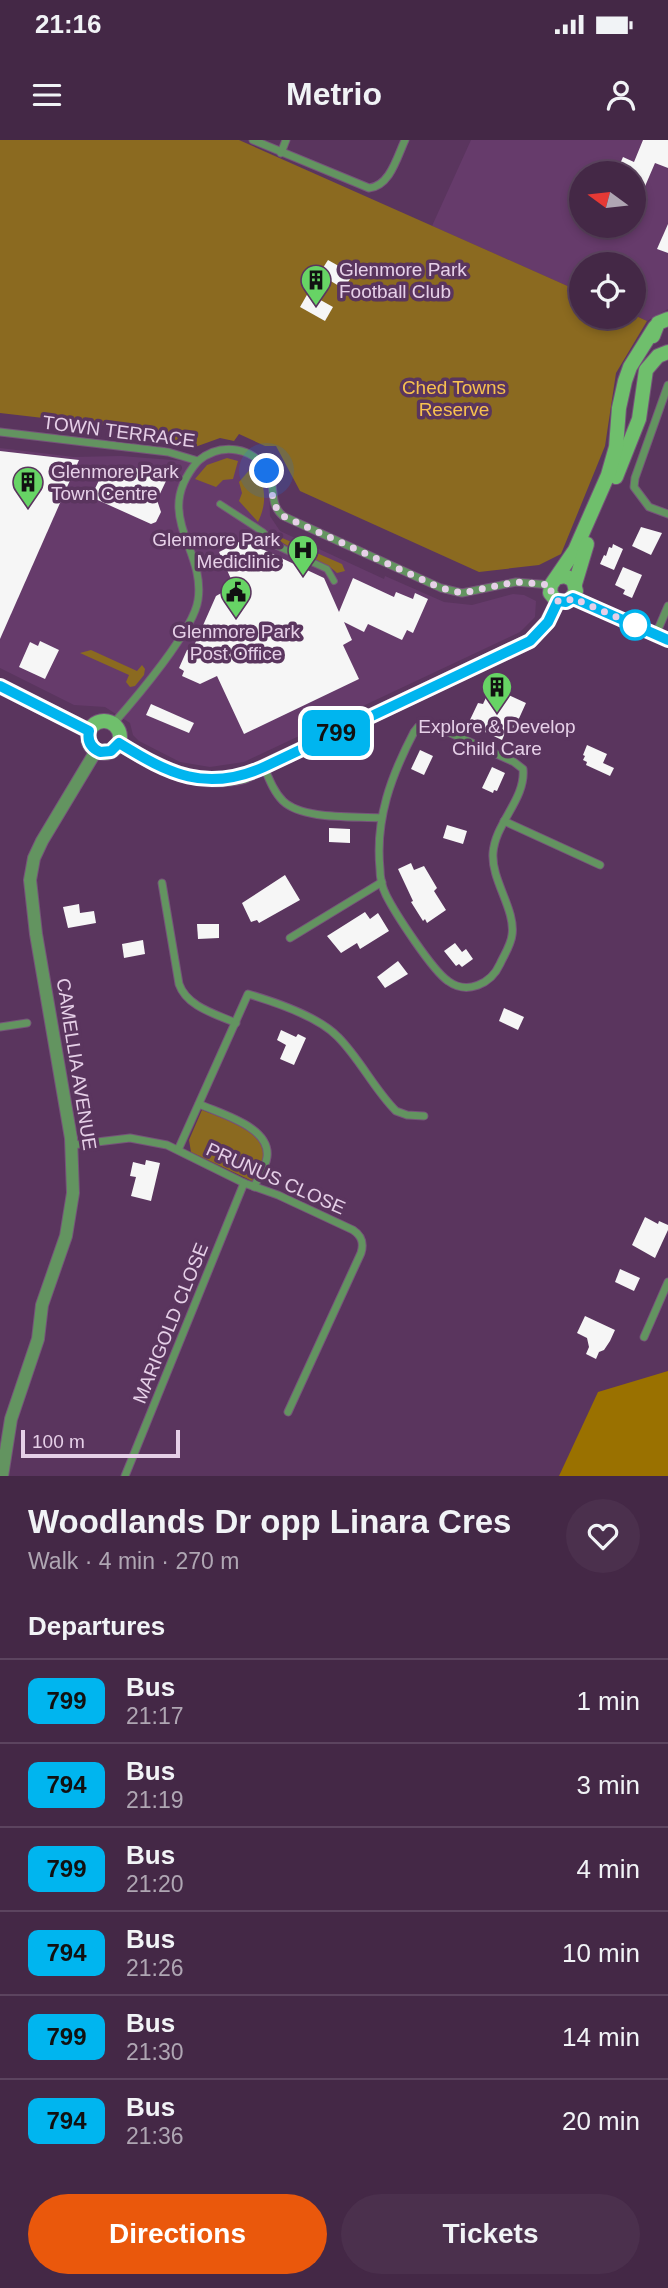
<!DOCTYPE html>
<html lang="en">
<head>
<meta charset="utf-8">
<style>
  body { margin:0; font-family:Arial,sans-serif; background:#4b304d; color:#f1f3f6; height:100vh; display:flex; flex-direction:column; font-size:26px; white-space:nowrap }
  * { box-sizing:border-box; margin:0 }
  p { font-size:23px; color:#afa6b3 }
  .icon { flex:none; width:38px; height:38px; fill:none; stroke:currentColor; stroke-width:2; stroke-linecap:round; stroke-linejoin:round }
  .map { position:relative; height:1336px; overflow:hidden }
  .panel { display:flex; flex-direction:column; background:#442846; flex:1 }
  .panel>* { flex:none }
  .badge { padding:0 14px; border-radius:10px; font-size:24px; line-height:46px }
  .needle { width:46px; rotate:285deg }
  .controls { position:absolute; left:569px; top:21px; display:grid; gap:14px }
  .controls a { display:grid; place-items:center; width:77px; height:77px; border-radius:50%; background:#442846; box-shadow:0 4px 10px #0003,0 0 0 2px #5c445f; font-size:35px }
  .scale { position:absolute; left:21px; bottom:18px; width:159px; box-sizing:border-box; padding-left:7px; border:4px solid #e6d0e8; border-top:0; font-size:19px; line-height:24px; white-space:nowrap; color:#e6d0e8; -webkit-text-stroke:5px #5a355e; paint-order:stroke }
  .you { position:absolute; width:35px; height:35px; margin:-18px; border:5px solid #fff; border-radius:50%; background:#1a73e8; box-shadow:0 0 0 10px #1a73e833 }
  .map>.badge { position:absolute; translate:-50% -50%; box-shadow:0 0 0 4px #fff }
  h2 { padding:0 28px; font-size:26px; line-height:63px }
  .round { display:grid; place-items:center; flex:none; width:74px; height:74px; border-radius:37px; background:#4b304d }
  .overview { display:flex; align-items:center; justify-content:space-between; height:119px; padding:0 28px }
  h1 { font-size:33px; font-weight:800; line-height:52px }
  .action { display:flex; gap:14px; margin-top:auto; padding:14px 28px }
  .action a { flex:1; height:80px; border-radius:42px; background:#ea580c; color:#fff; font-size:28px; font-weight:800; line-height:80px; text-align:center }
  .action a+a { background:#4b304d; color:#f1f3f6 }
  ul { padding:0; list-style:none }
  li { display:flex; align-items:center; gap:21px; height:84px; padding:0 28px; border-top:2px solid #5c445f }
  li div { flex:1 }
  li b { display:block; font-size:26px }
  li em { font-style:normal }
  li .badge { min-width:77px; font-weight:700; text-align:center }
  .status { display:flex; justify-content:space-between; align-items:center; height:49px; padding:0 35px; background:#442846; direction:ltr }
  .status svg { height:19px; fill:currentColor }
  header { display:flex; justify-content:space-between; align-items:center; height:91px; padding:0 28px; background:#442846; font-size:32px; font-weight:800 }
  .map>svg:first-child { display:block }
  .built { fill:#663b6b; fill-rule:evenodd }
  .green { fill:#8b6a20 }
  .forest { fill:#9a7100 }
  .building { fill:#f6f6f6 }
  .lines { fill:none; stroke-linecap:round; stroke-linejoin:round }
  .pedestrian-casing { stroke:#76547a; stroke-width:8 }
  .minor-casing { stroke:#76547a; stroke-width:9 }
  .tertiary-casing { stroke:#76547a; stroke-width:14 }
  .secondary-casing { stroke:#76547a; stroke-width:16 }
  .pedestrian { stroke:#639460; stroke-width:6 }
  .minor { stroke:#639460; stroke-width:7 }
  .tertiary { stroke:#639460; stroke-width:12 }
  .secondary { stroke:#6fbf6c; stroke-width:14 }
  .line-casing { stroke:#fff; stroke-width:16 }
  .line { stroke:#00b5ef; stroke-width:10 }
  .walk { stroke:#e6d0e8; stroke-width:7; stroke-dasharray:0 12.6 }
  .stop-dot { fill:#fff; stroke:#00b5ef; stroke-width:3.5 }
  .labels { text-anchor:middle; stroke-width:7; stroke-linejoin:round; paint-order:stroke }
  .poi-label { font-size:19px; fill:#e6d0e8; stroke:#5a355e; text-anchor:start }
  .park-label { font-size:19px; fill:#f7c14f; stroke:#5a355e }
  .street-label { font-size:19px; fill:#e6d0e8; stroke:#5a355e }
</style>
</head>
<body>
<div class="status"><b>21:16</b><svg viewBox="0 0 49 12"><path d="M0 12V9h3v3zM5 12V6h3v6zM10 12V3h3v9zM15 12V0h3v12zM26 1h20v11H26zM47 4h2v5h-2z"/></svg></div>
<header><svg class="icon" aria-label="menu" viewBox="0 0 24 24"><path d="M4 6h16M4 12h16M4 18h16"/></svg>Metrio<svg class="icon" aria-label="person" viewBox="0 0 24 24"><circle cx="12" cy="8" r="4"/><path d="M4 21q1-7 8-7t8 7"/></svg></header>
<div class="map">
<svg width="668" height="1336" viewBox="0 0 668 1336">
  <rect width="100%" height="100%" fill="#5a355e"/>
  <!-- built -->
  <g class="built">
    <path d="M471 0H668V169L647 181 634 175V124H581V152L432 86ZM581 33H634V86H581Z"/>
    <path d="M0 308 74 317 121 316 185 321 228 311 244 315 264 332 269 346 270 376 280 391 384 439 385 436 444 462 472 465 513 454 524 455 536 461 535 477 520 492 244 622 210 627 180 622 139 601 133 595 130 583 105 567 74 565 0 528Z"/>
  </g>
  <!-- green -->
  <g class="green">
    <path d="M0 0H239L581 152V177H634V175L647 181 616 233 605 306 561 414 539 425 479 432 300 351 276 306H265L239 294 234 301 220 298 195 307 172 303 173 293 0 273Z"/>
    <path d="M227 318 238 321 233 339 223 340 216 347 195 339 207 325Z"/>
    <path d="M252 327C267 343 267 364 258 382L239 361 242 353 239 342Z"/>
    <path d="M273 394 342 424 345 431 337 433C321 417 283 409 273 394Z"/>
    <path d="M91 510 137 531 142 525 145 529 144 535 135 546 130 547 126 542 129 535 80 513Z"/>
    <path d="M202 970C221 978 265 991 264 1015 263 1024 256 1033 252 1041L191 1012 189 1000Z"/>
  </g>
  <!-- forest -->
  <path class="forest" d="M668 1231V1336H559L598 1252Z"/>
  <!-- building -->
  <g class="building">
    <path d="M643 0H668V28L655 23 634 72V33H616L623 17 634 22Z"/>
    <path d="M668 84V113L657 109Z"/>
    <path d="M328 120 353 134 344 149 319 134Z"/>
    <path d="M308 153 333 167 325 181 300 167Z"/>
    <path d="M0 311 79 320 0 499Z"/>
    <path d="M125 328 134 332 136 328 166 341 157 360 161 372 156 382 151 384 91 357 102 334Z"/>
    <path d="M641 387 662 393 651 415 632 406Z"/>
    <path d="M243 400 324 438 339 472 353 438 394 457 396 452 413 459 415 453 428 459 413 493 407 490 402 500 368 484 364 492 344 482 352 500 343 505 359 539 244 594 217 536 200 544 182 536 184 531 179 528 187 510 193 508 216 456 225 451 231 439 219 412Z"/>
    <path d="M613 404 623 409 614 430 600 424 604 415 606 416 609 407 612 408Z"/>
    <path d="M623 427 642 435 632 458 623 454 625 450 615 445Z"/>
    <path d="M40 501 59 510 45 539 19 527 30 502 38 506Z"/>
    <path d="M491 547 526 563 511 596 505 593 502 600 468 584 478 563 483 564Z"/>
    <path d="M151 564 194 583 189 593 146 575Z"/>
    <path d="M587 605 607 614 603 623 614 628 610 636 586 625 587 622 583 620 585 616 583 615Z"/>
    <path d="M420 610 433 616 424 635 411 629Z"/>
    <path d="M492 627 505 633 497 651 494 650 493 653 482 648Z"/>
    <path d="M447 685 467 691 463 704 443 698Z"/>
    <path d="M329 688 350 689V703L329 702Z"/>
    <path d="M411 723 414 730 424 726 437 748 434 751 446 770 427 783 425 779 423 781 411 762 413 761 398 729Z"/>
    <path d="M285 735 300 760 259 783 257 780 251 782 242 763Z"/>
    <path d="M79 764 80 773 94 771 96 783 68 788 63 767Z"/>
    <path d="M365 772 370 779 378 773 389 791 360 809 357 803 341 813 327 796Z"/>
    <path d="M197 784H219V798L198 799Z"/>
    <path d="M143 800 145 814 124 818 122 804Z"/>
    <path d="M455 803 462 812 466 809 473 819 462 827 459 824 456 826 444 811Z"/>
    <path d="M398 821 408 834 385 848 377 837Z"/>
    <path d="M504 868 524 877 518 890 499 881Z"/>
    <path d="M281 890 296 897 298 894 306 898 294 925 280 919 286 905 277 900Z"/>
    <path d="M146 1020 160 1023 151 1061 131 1056 136 1037 130 1036 133 1022 145 1025Z"/>
    <path d="M645 1077 658 1084 659 1081 668 1085V1090L655 1118 632 1105Z"/>
    <path d="M620 1129 640 1138 634 1151 615 1142Z"/>
    <path d="M585 1176 615 1190 610 1201 604 1210 599 1212 596 1219 586 1214 589 1207 587 1198 577 1193Z"/>
  </g>
  <g class="lines">
    <!-- pedestrian casing -->
    <g class="pedestrian-casing">
      <path id="pedestrian" d="M220 364 263 392 273 404 327 429 334 441"/>
    </g>
    <!-- minor casing -->
    <g class="minor-casing">
      <g id="minor">
        <path d="M253 0 369 48C390 46 397 17 405 0"/>
        <path d="M281 13 286 0"/>
        <path d="M668 245 635 338 634 347 649 367 668 374"/>
        <path d="M0 292 168 312 198 321C221 302 255 306 269 335 276 350 269 364 283 376L441 448 462 453 516 442 551 445"/>
        <path d="M656 494 668 466"/>
        <path d="M113 584C135 559 194 490 198 460 206 408 151 375 198 321"/>
        <path d="M426 584 437 587 514 622 523 629C526 659 495 683 493 713 491 740 516 770 512 795 511 805 504 815 500 824 491 844 467 855 448 841 432 830 395 773 386 755 382 747 380 738 380 729 375 679 391 636 414 592L418 587Z"/>
        <path d="M264 627C269 639 274 652 283 661 303 680 353 676 381 678"/>
        <path d="M504 681 600 725"/>
        <path d="M162 743 179 844C187 867 216 874 236 883"/>
        <path d="M290 798 382 742"/>
        <path d="M0 887 27 883"/>
        <path d="M199 964C221 974 271 987 267 1017 266 1027 258 1038 254 1047"/>
        <path d="M72 1005 130 998 167 1005 244 1043 278 1055 353 1090C362 1096 364 1103 361 1113L288 1272"/>
        <path d="M178 1010 248 854C275 862 319 877 338 897 360 919 374 949 396 971L407 975 424 976"/>
        <path d="M644 1197 668 1142"/>
        <path d="M125 1336 244 1043"/>
      </g>
    </g>
    <!-- tertiary casing -->
    <g class="tertiary-casing">
      <g id="tertiary">
        <path d="M573 458 668 500"/>
        <path d="M2 1336 11 1279 38 1199 42 1165 66 1096 73 1053 71 998 36 794 30 740 34 718 42 701 96 611"/>
      </g>
    </g>
    <!-- secondary casing -->
    <g class="secondary-casing">
      <g id="secondary">
        <path d="M653 196 658 183 668 179"/>
        <path d="M616 337 639 279 646 230 658 216 668 212"/>
        <path d="M556 438 565 436 573 440 576 451 570 460 562 462 555 459 550 453 551 445 575 410 608 335 616 307 619 268 625 241 630 227 655 187"/>
        <path d="M575 444 587 404"/>
        <path d="M0 546 89 591"/>
        <circle cx="104" cy="597" r="16"/>
        <path d="M119 603C159 628 196 648 244 636L530 501 547 482 558 461"/>
      </g>
    </g>
    <!-- pedestrian -->
    <use href="#pedestrian" class="pedestrian"/>
    <!-- minor -->
    <use href="#minor" class="minor"/>
    <!-- tertiary -->
    <use href="#tertiary" class="tertiary"/>
    <!-- secondary -->
    <use href="#secondary" class="secondary"/>
  </g>
  <g class="lines">
    <!-- line casing -->
    <g class="line-casing">
      <path id="line" d="M0 546 89 591C87 601 91 608 100 612L111 611 119 603C169 634 206 653 264 627L530 501 548 482 558 461 566 462 573 458 668 500"/>
    </g>
    <!-- line -->
    <use href="#line" class="line"/>
    <!-- walk -->
    <path class="walk" d="M267 331C274 347 269 364 283 376L441 448 462 453 516 442 551 445V453L558 461 566 462 573 458 635 485"/>
  </g>
  <!-- icons -->
  <defs>
    <g id="building-pin" transform="scale(1.575)"><path d="M0 17L-7.5 6A9.5 9.5 0 1 1 7.5 6Z" fill="#67d465" stroke="#5a355e"/><path d="M-4-6H4V6H1V3H-1V6H-4ZM-2.5-4.3h1.7v1.8h-1.7ZM.8-4.3h1.7v1.8H.8ZM-2.5-1h1.7V.8h-1.7ZM.8-1h1.7V.8H.8Z" fill="#111"/></g>
    <g id="hospital-pin" transform="scale(1.575)"><path d="M0 17L-7.5 6A9.5 9.5 0 1 1 7.5 6Z" fill="#67d465" stroke="#5a355e"/><path d="M-5-5h3v3.5h4V-5h3V5h-3V1.5h-4V5h-3Z" fill="#111"/></g>
    <g id="civic-pin" transform="scale(1.575)"><path d="M0 17L-7.5 6A9.5 9.5 0 1 1 7.5 6Z" fill="#67d465" stroke="#5a355e"/><path d="M-.6-6.5H3V-4.5H.6V-3L4-1V1h2V6H-6V1h2V-1L-.6-3ZM-1.2 2.5V6h2.4V2.5Z" fill="#111"/></g>
  </defs>
  <g fill-rule="evenodd">
    <use href="#building-pin" x="316" y="140"/>
    <use href="#building-pin" x="28" y="342"/>
    <use href="#hospital-pin" x="303" y="410"/>
    <use href="#civic-pin" x="236" y="452"/>
    <use href="#building-pin" x="497" y="547"/>
  </g>
  <!-- markers -->
  <circle class="stop-dot" cx="635" cy="485" r="14"/>
  <g class="labels">
    <!-- poi labels -->
    <g class="poi-label">
      <text x="339" y="136">Glenmore Park<tspan x="339" dy="22">Football Club</tspan></text>
      <text x="51" y="338">Glenmore Park<tspan x="51" dy="22">Town Centre</tspan></text>
      <text x="280" y="406" text-anchor="end">Glenmore Park<tspan x="280" dy="22">Mediclinic</tspan></text>
      <text x="236" y="498" text-anchor="middle">Glenmore Park<tspan x="236" dy="22">Post Office</tspan></text>
      <text x="497" y="593" text-anchor="middle">Explore &amp; Develop<tspan x="497" dy="22">Child Care</tspan></text>
    </g>
    <!-- park labels -->
    <g class="park-label">
      <text x="454" y="254">Ched Towns<tspan x="454" dy="22">Reserve</tspan></text>
    </g>
    <!-- street labels -->
    <g class="street-label">
      <text transform="translate(119 291) rotate(7)" y="7">TOWN TERRACE</text>
      <text transform="translate(77 924) rotate(81)" y="7">CAMELLIA AVENUE</text>
      <text transform="translate(276 1038) rotate(24)" y="7">PRUNUS CLOSE</text>
      <text transform="translate(170 1183) rotate(-68)" y="7">MARIGOLD CLOSE</text>
    </g>
  </g>
</svg>
<div class="controls">
<a><svg class="needle" viewBox="-14 -14 28 28"><path d="M0-13l5 13h-10z" fill="#e53935"/><path d="M0 13l5-13h-10z" fill="#afa6b3"/></svg></a>
<a><svg class="icon" aria-label="locate" viewBox="0 0 24 24"><circle cx="12" cy="12" r="6"/><path d="M12 2v4M12 18v4M2 12h4M18 12h4"/></svg></a>
</div>
<div class="scale">100 m</div>
<div class="you" style="left:267px;top:331px"></div>
<b class="badge" style="left:336px;top:593px;background:#00b5ef;color:#111">799</b>
</div>
<section class="panel">
<div class="overview"><div><h1>Woodlands Dr opp Linara Cres</h1><p>Walk · 4 min · 270 m</p></div><a class="round"><svg class="icon" aria-label="heart" viewBox="0 0 24 24"><path d="M12 20l-8-8c-3-5 5-10 8-4 3-6 11-1 8 4z"/></svg></a></div>
<h2>Departures</h2>
<ul>
<li><span class="badge" style="background:#00b5ef;color:#111">799</span><div><b>Bus</b><p>21:17</p></div><em>1 min</em></li>
<li><span class="badge" style="background:#00b5ef;color:#111">794</span><div><b>Bus</b><p>21:19</p></div><em>3 min</em></li>
<li><span class="badge" style="background:#00b5ef;color:#111">799</span><div><b>Bus</b><p>21:20</p></div><em>4 min</em></li>
<li><span class="badge" style="background:#00b5ef;color:#111">794</span><div><b>Bus</b><p>21:26</p></div><em>10 min</em></li>
<li><span class="badge" style="background:#00b5ef;color:#111">799</span><div><b>Bus</b><p>21:30</p></div><em>14 min</em></li>
<li><span class="badge" style="background:#00b5ef;color:#111">794</span><div><b>Bus</b><p>21:36</p></div><em>20 min</em></li>
</ul>
<div class="action"><a>Directions</a><a>Tickets</a></div>
</section>
</body>
</html>
